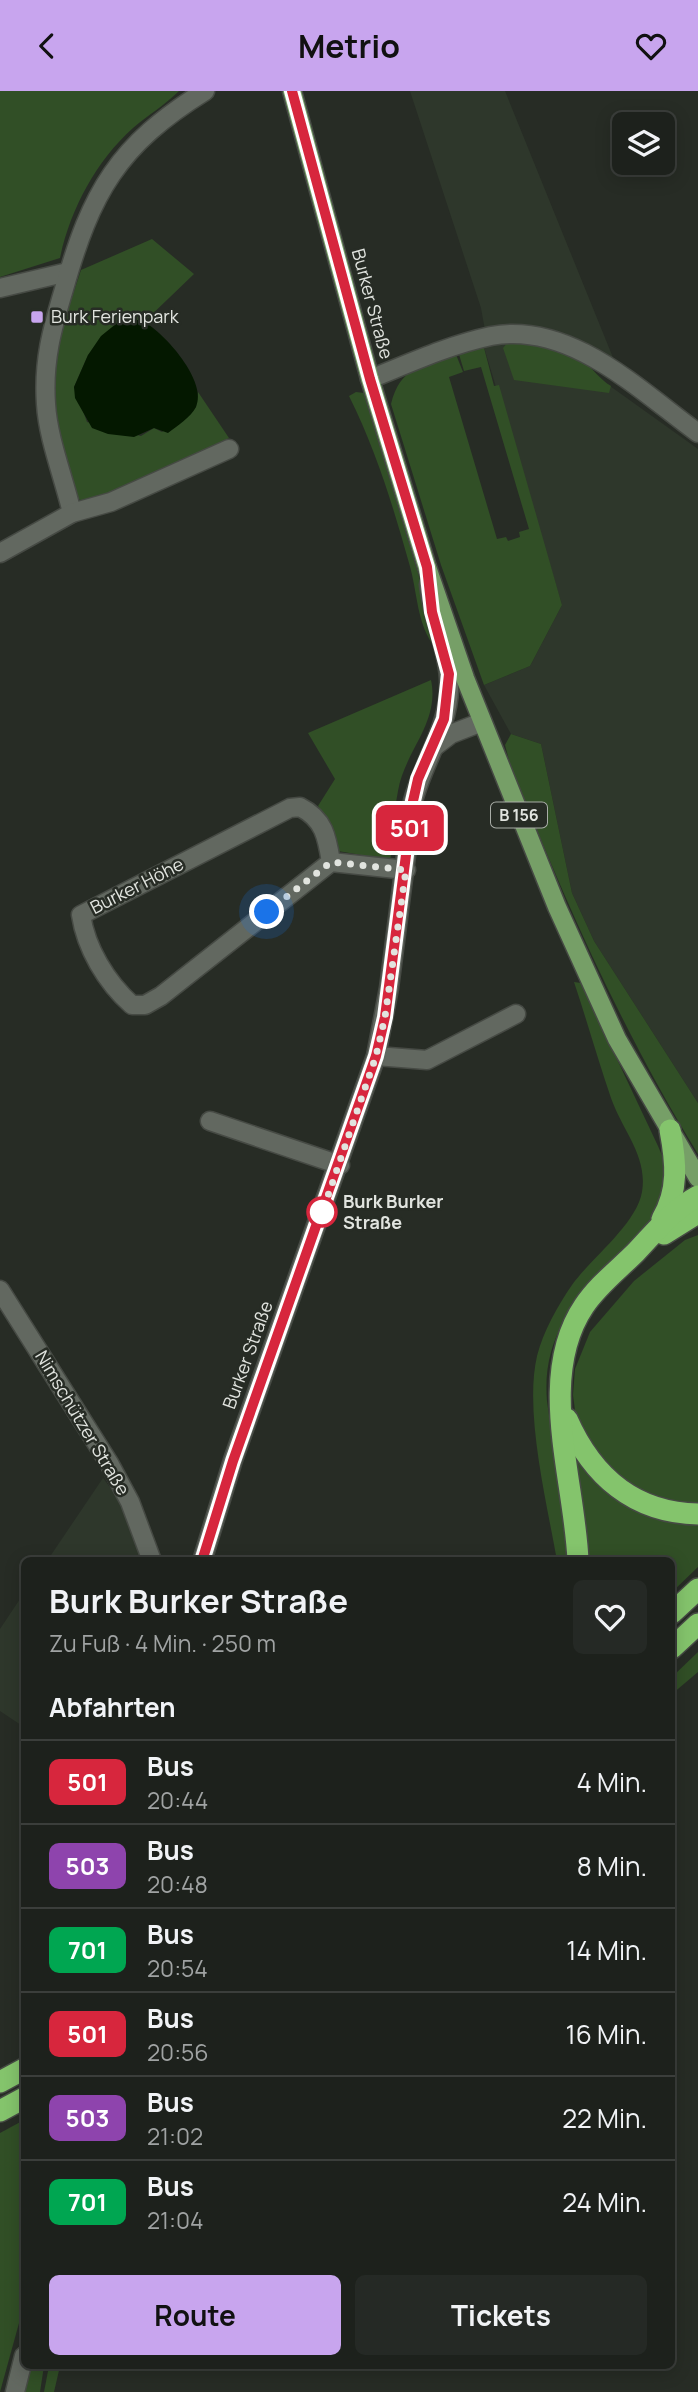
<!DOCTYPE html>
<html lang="de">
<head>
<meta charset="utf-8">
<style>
  body { margin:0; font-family:Manrope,sans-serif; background:#252925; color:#f1f3f6; height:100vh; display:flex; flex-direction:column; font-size:26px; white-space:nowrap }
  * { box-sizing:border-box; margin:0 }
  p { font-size:23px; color:#a0a3a3 }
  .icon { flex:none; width:38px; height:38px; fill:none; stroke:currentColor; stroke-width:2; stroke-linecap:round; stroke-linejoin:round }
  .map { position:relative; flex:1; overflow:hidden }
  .details { position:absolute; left:21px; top:1466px; width:654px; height:812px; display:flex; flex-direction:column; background:#1d211c; border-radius:10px; box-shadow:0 4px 18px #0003,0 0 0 2px #3b3e3b }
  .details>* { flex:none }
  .badge { padding:0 14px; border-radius:10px; font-size:24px; line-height:46px }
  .buttons { position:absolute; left:612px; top:21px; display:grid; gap:14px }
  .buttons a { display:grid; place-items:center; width:63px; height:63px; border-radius:10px; background:#1d211c; box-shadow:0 4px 18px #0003,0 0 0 2px #3b3e3b; font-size:35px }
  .you { position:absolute; width:35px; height:35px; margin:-18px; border:5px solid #fff; border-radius:50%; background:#1a73e8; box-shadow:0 0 0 10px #1a73e833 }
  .map>.badge { position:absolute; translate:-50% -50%; box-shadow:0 0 0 4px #fff }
  h2 { padding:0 28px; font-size:26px; line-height:63px }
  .round { display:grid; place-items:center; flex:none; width:74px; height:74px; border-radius:10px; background:#252925 }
  .summary { display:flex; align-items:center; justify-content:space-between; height:119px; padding:0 28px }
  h1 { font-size:33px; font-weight:700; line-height:52px }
  .button { display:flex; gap:14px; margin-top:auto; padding:14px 28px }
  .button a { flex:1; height:80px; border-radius:10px; background:#c8a5ee; color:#111; font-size:28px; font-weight:700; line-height:80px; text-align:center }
  .button a+a { background:#252925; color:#f1f3f6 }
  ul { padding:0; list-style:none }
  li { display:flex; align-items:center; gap:21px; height:84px; padding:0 28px; border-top:2px solid #3b3e3b }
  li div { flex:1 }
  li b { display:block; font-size:26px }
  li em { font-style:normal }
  li .badge { min-width:77px; font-weight:700; text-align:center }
  header { display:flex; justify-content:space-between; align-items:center; height:91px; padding:0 28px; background:#c8a5ee; color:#111; font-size:32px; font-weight:700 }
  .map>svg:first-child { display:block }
  .built { fill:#2e372b }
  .green { fill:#314f26 }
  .water { fill:#041800 }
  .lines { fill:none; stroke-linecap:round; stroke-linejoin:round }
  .minor-casing { stroke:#464a44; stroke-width:21 }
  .major-casing { stroke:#464a44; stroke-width:21 }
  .highway-casing { stroke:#464a44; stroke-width:24 }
  .minor { stroke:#626860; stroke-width:18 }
  .major { stroke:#769f67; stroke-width:18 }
  .highway { stroke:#84c46c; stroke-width:21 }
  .line-casing { stroke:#fff; stroke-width:16 }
  .line { stroke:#d7263d; stroke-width:10 }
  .walk { stroke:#e1e4df; stroke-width:7; stroke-dasharray:0 12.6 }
  .poi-dot { fill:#c8a5ee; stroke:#272c25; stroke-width:2.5 }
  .stop-dot { fill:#fff; stroke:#d7263d; stroke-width:3.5 }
  .labels { text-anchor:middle; stroke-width:5; stroke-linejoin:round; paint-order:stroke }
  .shield { fill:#272c25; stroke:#a9ada7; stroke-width:2 }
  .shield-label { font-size:16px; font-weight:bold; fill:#e1e4df }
  .street-label { font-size:18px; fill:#e1e4df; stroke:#272c25 }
  .poi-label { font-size:18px; fill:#e1e4df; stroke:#272c25; text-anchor:start }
  .stop-label { font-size:18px; font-weight:bold; fill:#e1e4df; stroke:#272c25; text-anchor:start }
</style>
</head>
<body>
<header><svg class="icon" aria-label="back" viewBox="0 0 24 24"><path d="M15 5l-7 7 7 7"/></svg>Metrio<svg class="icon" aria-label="heart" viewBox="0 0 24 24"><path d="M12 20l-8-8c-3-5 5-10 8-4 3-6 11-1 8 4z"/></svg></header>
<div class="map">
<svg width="698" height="2301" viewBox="0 0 698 2301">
  <rect width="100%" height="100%" fill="#272c25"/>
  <!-- built -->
  <g class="built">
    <path d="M410 0H505L616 274 582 251 551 238 521 234 485 239 481 217Z"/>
    <path d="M525 250 583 270 596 285 698 358V1012L594 850 572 802 541 653 511 643 484 594 530 575 562 514 483 253Z"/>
    <path d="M103 1387 118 1407 144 1470H47Z"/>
    <path d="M24 1502V1636L0 1620V1538Z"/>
  </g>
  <!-- green -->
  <g class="green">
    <path d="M0 0H179C165 14 148 24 133 37 96 70 70 119 60 167L0 186Z"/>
    <path d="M152 148 194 183 144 231 132 228 88 264 74 296 87 331 141 345 154 337 162 341 196 316 198 301 229 347 140 391 83 410 78 408 72 397 51 314 54 261 81 179Z"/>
    <path d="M508 251C534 252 560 253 582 269 593 277 599 288 611 295L609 302 514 289 503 257Z"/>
    <path d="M483 253 494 295 499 294 562 514 530 575 484 594 441 474 391 313C400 276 423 274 455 261L463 281 449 286 497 448 506 446 508 450 520 446 519 441 529 438 481 276 464 280 458 260Z"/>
    <path d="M356 301 364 302 419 485 436 558C416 533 418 502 409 472 393 415 376 359 349 305Z"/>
    <path d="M431 589C440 632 405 659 398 700 393 723 396 746 390 769L338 760 331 736 318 715 335 688 308 642Z"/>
    <path d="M511 643 541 653 572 802 594 850 698 1012V1063C622 940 564 808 510 673L505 654Z"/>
    <path d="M574 891 581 892 658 1055C663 1067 671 1083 669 1097 664 1120 646 1138 630 1154 583 1201 541 1238 547 1310L569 1470H557C547 1412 524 1321 537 1265 543 1241 558 1214 572 1194 591 1167 636 1134 642 1101 648 1065 622 1039 611 1007 598 969 587 930 574 891Z"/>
    <path d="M698 1144V1419L667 1416 609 1386 576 1327 573 1304 575 1278 590 1241 634 1190 685 1149Z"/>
    <path d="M570 1353 584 1372 698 1432V1476L672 1501V1470H583Z"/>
    <path d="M698 1561V1581L672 1603V1586Z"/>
    <path d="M24 2029V2214L0 2301V2042Z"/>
    <path d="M30 2275H44L40 2301H23Z"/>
    <path d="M49 2275H60L54 2301H44Z"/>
  </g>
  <!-- water -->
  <path class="water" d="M122 228C129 228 138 228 144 231 165 242 208 291 196 316 191 326 176 336 168 342L154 337 134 346 108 343 92 337 75 307 74 296 88 264 101 245Z"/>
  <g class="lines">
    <!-- minor casing -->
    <g class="minor-casing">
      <g id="minor">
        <path d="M0 197 68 181"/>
        <path d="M370 288C410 272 449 254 491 245 570 230 639 299 698 342"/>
        <path d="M72 422C64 387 48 348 46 313 43 270 52 238 64 198 91 101 118 54 205 0"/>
        <path d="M0 462 72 422 111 411 229 358"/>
        <path d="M434 656 451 643 482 631"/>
        <path d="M331 771C327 746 324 728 300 716L290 717 81 824C86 857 106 891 132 914H145L161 905 331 771 406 779"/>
        <path d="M376 965 427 969 516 923"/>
        <path d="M210 1030 340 1074"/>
        <path d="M0 1199 109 1372 130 1411 152 1470"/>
        <path d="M202 1470 233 1369 376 965 389 897 413 710C423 672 448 637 449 598 451 565 432 527 429 493"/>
        <path d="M15 2301 24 2265"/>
      </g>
    </g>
    <!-- major casing -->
    <g class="major-casing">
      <path id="major" d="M292 0 370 288 427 476 465 587 557 816 617 948 698 1087"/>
    </g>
    <!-- highway casing -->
    <g class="highway-casing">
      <g id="highway">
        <path d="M662 1128C679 1099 676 1071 670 1039"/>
        <path d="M664 1143 698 1122"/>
        <path d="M567 1328C592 1385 634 1422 698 1423"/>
        <path d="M578 1470C575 1390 536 1286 584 1215 598 1194 618 1179 636 1161 656 1140 671 1120 698 1105"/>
        <path d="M672 1522 698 1498"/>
        <path d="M672 1557 698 1533"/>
        <path d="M0 1991 24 1978"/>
        <path d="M0 2020 24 2007"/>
      </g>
    </g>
    <!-- minor -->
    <use href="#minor" class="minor"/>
    <!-- major -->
    <use href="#major" class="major"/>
    <!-- highway -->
    <use href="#highway" class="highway"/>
  </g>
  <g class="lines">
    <!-- line casing -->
    <g class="line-casing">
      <path id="line" d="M202 1470 233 1370 376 965 385 926 413 710 418 688 444 628 449 583 432 521 427 476 370 288 292 0"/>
    </g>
    <!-- line -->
    <use href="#line" class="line"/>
    <!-- walk -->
    <path class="walk" d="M267 821 331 771 406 779 385 926 376 965 321 1125 322 1121"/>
  </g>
  <!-- markers -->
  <rect class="poi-dot" x="30" y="219" width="14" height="14" rx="3.5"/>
  <circle class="stop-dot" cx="322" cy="1121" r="14"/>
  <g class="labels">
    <!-- shield labels -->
    <rect class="shield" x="491" y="711.5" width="56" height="25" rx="5"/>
    <g class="shield-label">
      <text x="519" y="730">B 156</text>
    </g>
    <!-- street labels -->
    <g class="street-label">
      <text transform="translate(372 213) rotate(75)" y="6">Burker Straße</text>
      <text transform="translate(137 795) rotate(-27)" y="6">Burker Höhe</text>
      <text transform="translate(248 1264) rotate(-70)" y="6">Burker Straße</text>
      <text transform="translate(82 1332) rotate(59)" y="6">Nimschützer Straße</text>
    </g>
    <!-- poi labels -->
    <g class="poi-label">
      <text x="51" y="232">Burk Ferienpark</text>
    </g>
    <!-- stop labels -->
    <g class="stop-label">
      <text x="343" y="1117">Burk Burker<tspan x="343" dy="21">Straße</tspan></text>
    </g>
  </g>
</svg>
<div class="buttons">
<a><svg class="icon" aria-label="layers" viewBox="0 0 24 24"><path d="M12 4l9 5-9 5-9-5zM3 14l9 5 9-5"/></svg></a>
</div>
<div class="you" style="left:267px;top:821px"></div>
<b class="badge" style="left:410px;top:737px;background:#d7263d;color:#fff">501</b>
<section class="details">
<div class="summary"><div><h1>Burk Burker Straße</h1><p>Zu Fuß · 4 Min. · 250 m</p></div><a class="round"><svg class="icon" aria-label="heart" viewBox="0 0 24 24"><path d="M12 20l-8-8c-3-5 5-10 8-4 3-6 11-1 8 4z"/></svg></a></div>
<h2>Abfahrten</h2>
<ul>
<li><span class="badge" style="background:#d7263d;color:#fff">501</span><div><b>Bus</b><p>20:44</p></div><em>4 Min.</em></li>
<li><span class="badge" style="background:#8e44ad;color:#fff">503</span><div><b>Bus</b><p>20:48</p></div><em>8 Min.</em></li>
<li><span class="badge" style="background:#00a651;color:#fff">701</span><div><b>Bus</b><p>20:54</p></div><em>14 Min.</em></li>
<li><span class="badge" style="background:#d7263d;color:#fff">501</span><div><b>Bus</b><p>20:56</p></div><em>16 Min.</em></li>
<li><span class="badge" style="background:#8e44ad;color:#fff">503</span><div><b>Bus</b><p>21:02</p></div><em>22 Min.</em></li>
<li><span class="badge" style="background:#00a651;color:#fff">701</span><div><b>Bus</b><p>21:04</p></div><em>24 Min.</em></li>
</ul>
<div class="button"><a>Route</a><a>Tickets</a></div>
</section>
</div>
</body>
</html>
